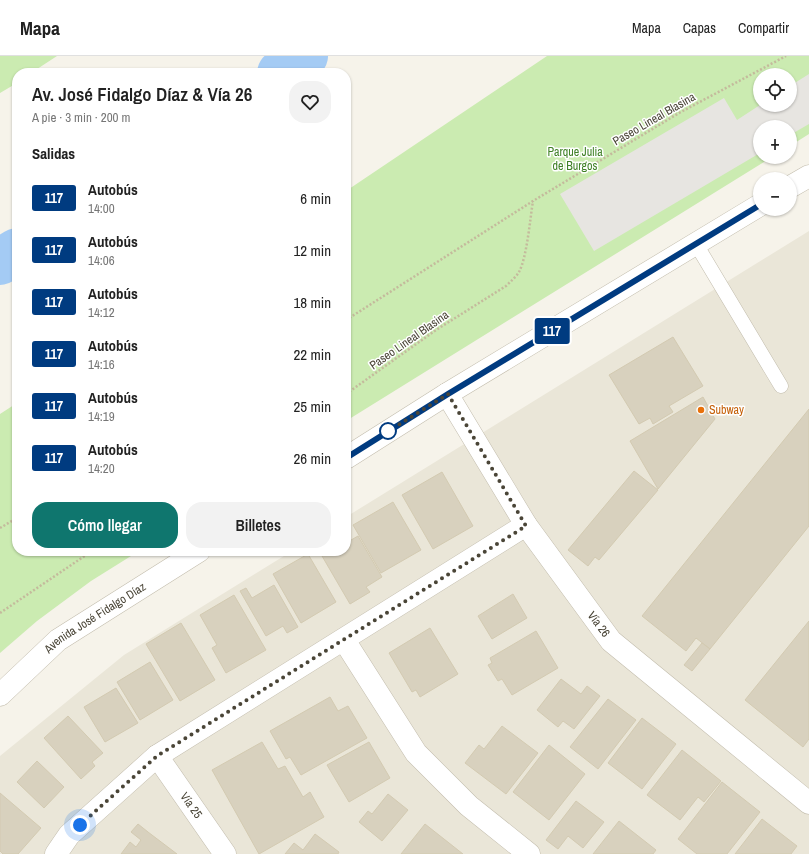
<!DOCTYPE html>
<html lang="es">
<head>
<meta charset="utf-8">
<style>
  body { margin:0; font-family:"Archivo Narrow",sans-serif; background:#f2f2f2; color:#222; height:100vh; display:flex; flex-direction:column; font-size:15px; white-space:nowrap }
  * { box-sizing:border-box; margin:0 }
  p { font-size:13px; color:#767676 }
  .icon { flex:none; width:22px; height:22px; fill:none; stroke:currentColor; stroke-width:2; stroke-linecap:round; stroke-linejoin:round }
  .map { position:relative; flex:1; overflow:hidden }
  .panel { position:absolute; left:12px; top:12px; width:339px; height:488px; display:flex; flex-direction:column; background:#fff; border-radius:16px; box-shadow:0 1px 3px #0004 }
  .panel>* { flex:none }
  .badge { padding:0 8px; border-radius:3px; font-size:14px; line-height:26px }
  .tools { position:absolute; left:753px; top:12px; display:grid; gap:8px }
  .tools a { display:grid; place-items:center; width:44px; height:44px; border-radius:50%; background:#fff; box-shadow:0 1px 3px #0004; font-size:20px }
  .you { position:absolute; width:20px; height:20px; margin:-10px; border:3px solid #fff; border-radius:50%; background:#1a73e8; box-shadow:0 0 0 6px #1a73e833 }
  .map>.badge { position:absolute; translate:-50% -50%; box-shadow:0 0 0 2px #fff }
  h2 { padding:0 20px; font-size:15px; line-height:36px }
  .round { display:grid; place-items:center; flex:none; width:42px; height:42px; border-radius:16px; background:#f2f2f2 }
  .overview { display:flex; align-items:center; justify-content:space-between; height:68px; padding:0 20px }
  h1 { font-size:19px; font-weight:600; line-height:30px }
  .action { display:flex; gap:8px; margin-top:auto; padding:8px 20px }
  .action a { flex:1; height:46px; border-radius:16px; background:#0f766e; color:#fff; font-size:16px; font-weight:600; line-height:46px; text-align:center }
  .action a+a { background:#f2f2f2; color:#222 }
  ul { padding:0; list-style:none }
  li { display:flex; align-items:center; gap:12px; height:52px; padding:0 20px }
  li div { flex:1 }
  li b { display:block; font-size:15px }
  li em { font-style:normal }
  li .badge { min-width:44px; font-weight:700; text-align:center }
  header { display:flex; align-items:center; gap:24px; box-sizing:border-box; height:56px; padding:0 20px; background:#fff; border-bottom:1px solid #e0e0e0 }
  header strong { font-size:19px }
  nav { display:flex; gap:22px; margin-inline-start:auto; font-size:14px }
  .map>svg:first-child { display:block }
  .residential { fill:#eae6d8 }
  .green { fill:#cbebb1; fill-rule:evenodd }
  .parking { fill:#e7e5e1 }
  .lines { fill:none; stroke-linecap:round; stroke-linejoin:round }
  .river { stroke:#a4cbf4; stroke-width:46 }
  .building { fill:#d8d1be; stroke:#d3cab1 }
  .service-casing { stroke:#c2bcac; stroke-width:15 }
  .minor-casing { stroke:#c2bcac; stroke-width:23 }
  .tertiary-casing { stroke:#c2bcac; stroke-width:23 }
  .path { stroke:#c4ba9c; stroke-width:2.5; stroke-dasharray:2 2; stroke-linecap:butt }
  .service { stroke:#fff; stroke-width:14 }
  .minor { stroke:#fff; stroke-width:22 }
  .tertiary { stroke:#fff; stroke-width:22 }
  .line-casing { stroke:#fff; stroke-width:9 }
  .line { stroke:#003b80; stroke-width:6 }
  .walk { stroke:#4a4537; stroke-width:4; stroke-dasharray:0 7.2 }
  .food-dot { fill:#e8710a; stroke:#fff; stroke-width:1.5 }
  .stop-dot { fill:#fff; stroke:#003b80; stroke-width:2 }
  .labels { text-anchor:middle; stroke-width:3; stroke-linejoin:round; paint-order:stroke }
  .street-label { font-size:12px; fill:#4a4537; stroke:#fff }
  .park-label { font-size:12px; fill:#3f8026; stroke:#fff }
  .food-label { font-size:12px; fill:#c56008; stroke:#fff; text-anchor:start }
</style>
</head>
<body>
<header>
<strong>Mapa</strong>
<nav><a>Mapa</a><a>Capas</a><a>Compartir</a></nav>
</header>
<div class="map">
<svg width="809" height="798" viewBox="0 0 809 798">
  <rect width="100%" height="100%" fill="#f6f3ea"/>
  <!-- residential -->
  <path class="residential" d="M809 175V798H0V700L124 599 292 495H346V461Z"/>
  <!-- green -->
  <g class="green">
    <path d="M0 0H57L31 17H17V27L0 37Z"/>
    <path d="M547 0H809V78L790 90V71H760V101H772L346 365V135ZM760 19H790V49H760Z"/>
    <path d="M17 347V495H139L91 525 37 565 0 597V358Z"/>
  </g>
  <!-- parking -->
  <path class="parking" d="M809 18V68L790 79V71H760V97L594 195 560 138 724 42 737 64 760 49H790V30Z"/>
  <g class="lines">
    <!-- river -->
    <g class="river">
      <path d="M280 17 305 0"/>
      <path d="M0 206 17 195"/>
    </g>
  </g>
  <!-- building -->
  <g class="building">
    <path d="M673 281 703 330 669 350 673 356 653 368 650 362 639 368 609 319Z"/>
    <path d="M703 341 715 363 658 433 630 385Z"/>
    <path d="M809 353V470L710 593 696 582 686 595 642 560Z"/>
    <path d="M634 415 658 434 599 504 595 501 588 510 568 494Z"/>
    <path d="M442 416 473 470 433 493 402 439Z"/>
    <path d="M393 446 421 494 381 517 353 469Z"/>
    <path d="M358 480 382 521 366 531 370 536 350 548 322 500 331 495H346V487Z"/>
    <path d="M308 498 336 546 301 567 273 518Z"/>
    <path d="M274 529 298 571 287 577 283 570 266 580 240 535 246 532 252 542Z"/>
    <path d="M513 538 527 562 492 583 478 560Z"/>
    <path d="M234 539 266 594 226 617 212 592 217 589 200 559Z"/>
    <path d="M809 565V683L803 691 745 644Z"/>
    <path d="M181 567 215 624 180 645 146 588Z"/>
    <path d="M430 572 458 618 420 641 416 634 412 636 389 597Z"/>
    <path d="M536 575 558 612 512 639 502 623 498 625 488 609 492 607 490 602Z"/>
    <path d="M702 587 710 593 692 615 684 609Z"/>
    <path d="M150 606 173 644 140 664 117 626Z"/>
    <path d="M561 623 581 638 587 630 600 640 574 673 563 665 558 671 537 654Z"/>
    <path d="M116 632 138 667 105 686 84 651Z"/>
    <path d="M330 641 338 655 348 650 367 682 301 719 290 701 286 703 270 675Z"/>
    <path d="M608 643 636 664 598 713 570 691Z"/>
    <path d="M68 660 103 697 92 706 95 710 81 723 44 682Z"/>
    <path d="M642 662 676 688 642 733 608 707Z"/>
    <path d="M502 670 538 697 506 738 465 707 479 689 484 693Z"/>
    <path d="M262 686 278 713 285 710 303 741 310 736 324 761 259 798 212 714Z"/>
    <path d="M369 686 390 722 349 746 327 709Z"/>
    <path d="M549 689 585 718 549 764 513 736Z"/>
    <path d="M682 694 721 725 704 746 698 741 680 764 647 739Z"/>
    <path d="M37 705 64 731 44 752 17 726Z"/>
    <path d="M722 726 760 756 727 798H697L678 783Z"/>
    <path d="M0 737 41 772 18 798H3L0 795Z"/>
    <path d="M388 738 408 754 382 785 359 766 368 755 372 758Z"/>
    <path d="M576 745 604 766 583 792 568 780 558 793 546 784Z"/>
    <path d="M762 763 797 790 791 798H735Z"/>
    <path d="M619 765 656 794 653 798H593Z"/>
    <path d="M138 768 148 776 177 798H121L130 786 136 791 141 784 131 776Z"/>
    <path d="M425 768 463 798H401Z"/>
    <path d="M315 778 339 796 338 798H285L294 787 303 794Z"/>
  </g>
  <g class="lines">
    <!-- service casing -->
    <g class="service-casing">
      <path id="service" d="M696 188 781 330"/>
    </g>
    <!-- minor casing -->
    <g class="minor-casing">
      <g id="minor">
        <path id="s1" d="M447 338 526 469 611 585 809 747"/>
        <path d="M344 584 416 697 469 750 529 798"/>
        <path id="s2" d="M157 700 225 798"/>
        <path d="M56 798 69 779 157 700 526 469"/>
      </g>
    </g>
    <!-- tertiary casing -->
    <g class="tertiary-casing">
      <g id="tertiary">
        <path d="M790 131 809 120"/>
        <path d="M346 402 447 338 760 149"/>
        <path id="s3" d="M0 639 58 584 199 495"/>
      </g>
    </g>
    <!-- path -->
    <g class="path">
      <path d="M346 264 533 145 679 57 786 0"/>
      <path d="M346 338 436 274 506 230C511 225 516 221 519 216 527 201 530 163 533 145"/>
      <path d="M0 472 17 462"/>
      <path d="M0 557 92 495"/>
    </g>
    <!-- service -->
    <use href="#service" class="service"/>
    <!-- minor -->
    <use href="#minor" class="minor"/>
    <!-- tertiary -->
    <use href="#tertiary" class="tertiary"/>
  </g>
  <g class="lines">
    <!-- line casing -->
    <g class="line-casing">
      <path id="line" d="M346 402 448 338 760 149"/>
    </g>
    <!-- line -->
    <use href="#line" class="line"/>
    <!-- walk -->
    <path class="walk" d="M80 769 157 700 526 470 448 338 384 378 388 375"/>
  </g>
  <!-- markers -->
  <circle class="food-dot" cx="701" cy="354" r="4"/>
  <circle class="stop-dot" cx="388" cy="375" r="8"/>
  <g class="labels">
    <!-- street labels -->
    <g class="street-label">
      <text transform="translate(654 63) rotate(-30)" y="4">Paseo Lineal Blasina</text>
      <text transform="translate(409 284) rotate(-35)" y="4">Paseo Lineal Blasina</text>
      <text dy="4" stroke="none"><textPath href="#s3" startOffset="123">Avenida José Fidalgo Díaz</textPath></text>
      <text dy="4" stroke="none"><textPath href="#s1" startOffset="276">Vía 26</textPath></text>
      <text dy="4" stroke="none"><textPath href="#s2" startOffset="60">Vía 25</textPath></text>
    </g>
    <!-- park labels -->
    <g class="park-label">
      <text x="575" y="100">Parque Julia<tspan x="575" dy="14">de Burgos</tspan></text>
    </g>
    <!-- food labels -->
    <g class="food-label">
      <text x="709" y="358">Subway</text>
    </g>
  </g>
</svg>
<div class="tools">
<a><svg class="icon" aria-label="locate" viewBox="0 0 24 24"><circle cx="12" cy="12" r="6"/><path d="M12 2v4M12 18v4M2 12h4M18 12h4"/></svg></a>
<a>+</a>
<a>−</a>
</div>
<div class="you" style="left:80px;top:769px"></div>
<b class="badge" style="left:552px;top:275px;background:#003b80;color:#fff">117</b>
<section class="panel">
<div class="overview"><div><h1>Av. José Fidalgo Díaz &amp; Vía 26</h1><p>A pie · 3 min · 200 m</p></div><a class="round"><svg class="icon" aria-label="heart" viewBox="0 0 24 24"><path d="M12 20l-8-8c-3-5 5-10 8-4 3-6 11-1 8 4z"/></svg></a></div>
<h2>Salidas</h2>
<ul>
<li><span class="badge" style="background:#003b80;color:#fff">117</span><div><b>Autobús</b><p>14:00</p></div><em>6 min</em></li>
<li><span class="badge" style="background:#003b80;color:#fff">117</span><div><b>Autobús</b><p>14:06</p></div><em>12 min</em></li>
<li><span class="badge" style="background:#003b80;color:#fff">117</span><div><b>Autobús</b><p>14:12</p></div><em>18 min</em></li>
<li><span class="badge" style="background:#003b80;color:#fff">117</span><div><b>Autobús</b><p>14:16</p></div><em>22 min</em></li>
<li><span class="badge" style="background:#003b80;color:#fff">117</span><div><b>Autobús</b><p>14:19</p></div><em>25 min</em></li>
<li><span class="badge" style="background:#003b80;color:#fff">117</span><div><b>Autobús</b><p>14:20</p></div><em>26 min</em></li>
</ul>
<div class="action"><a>Cómo llegar</a><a>Billetes</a></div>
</section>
</div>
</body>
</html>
